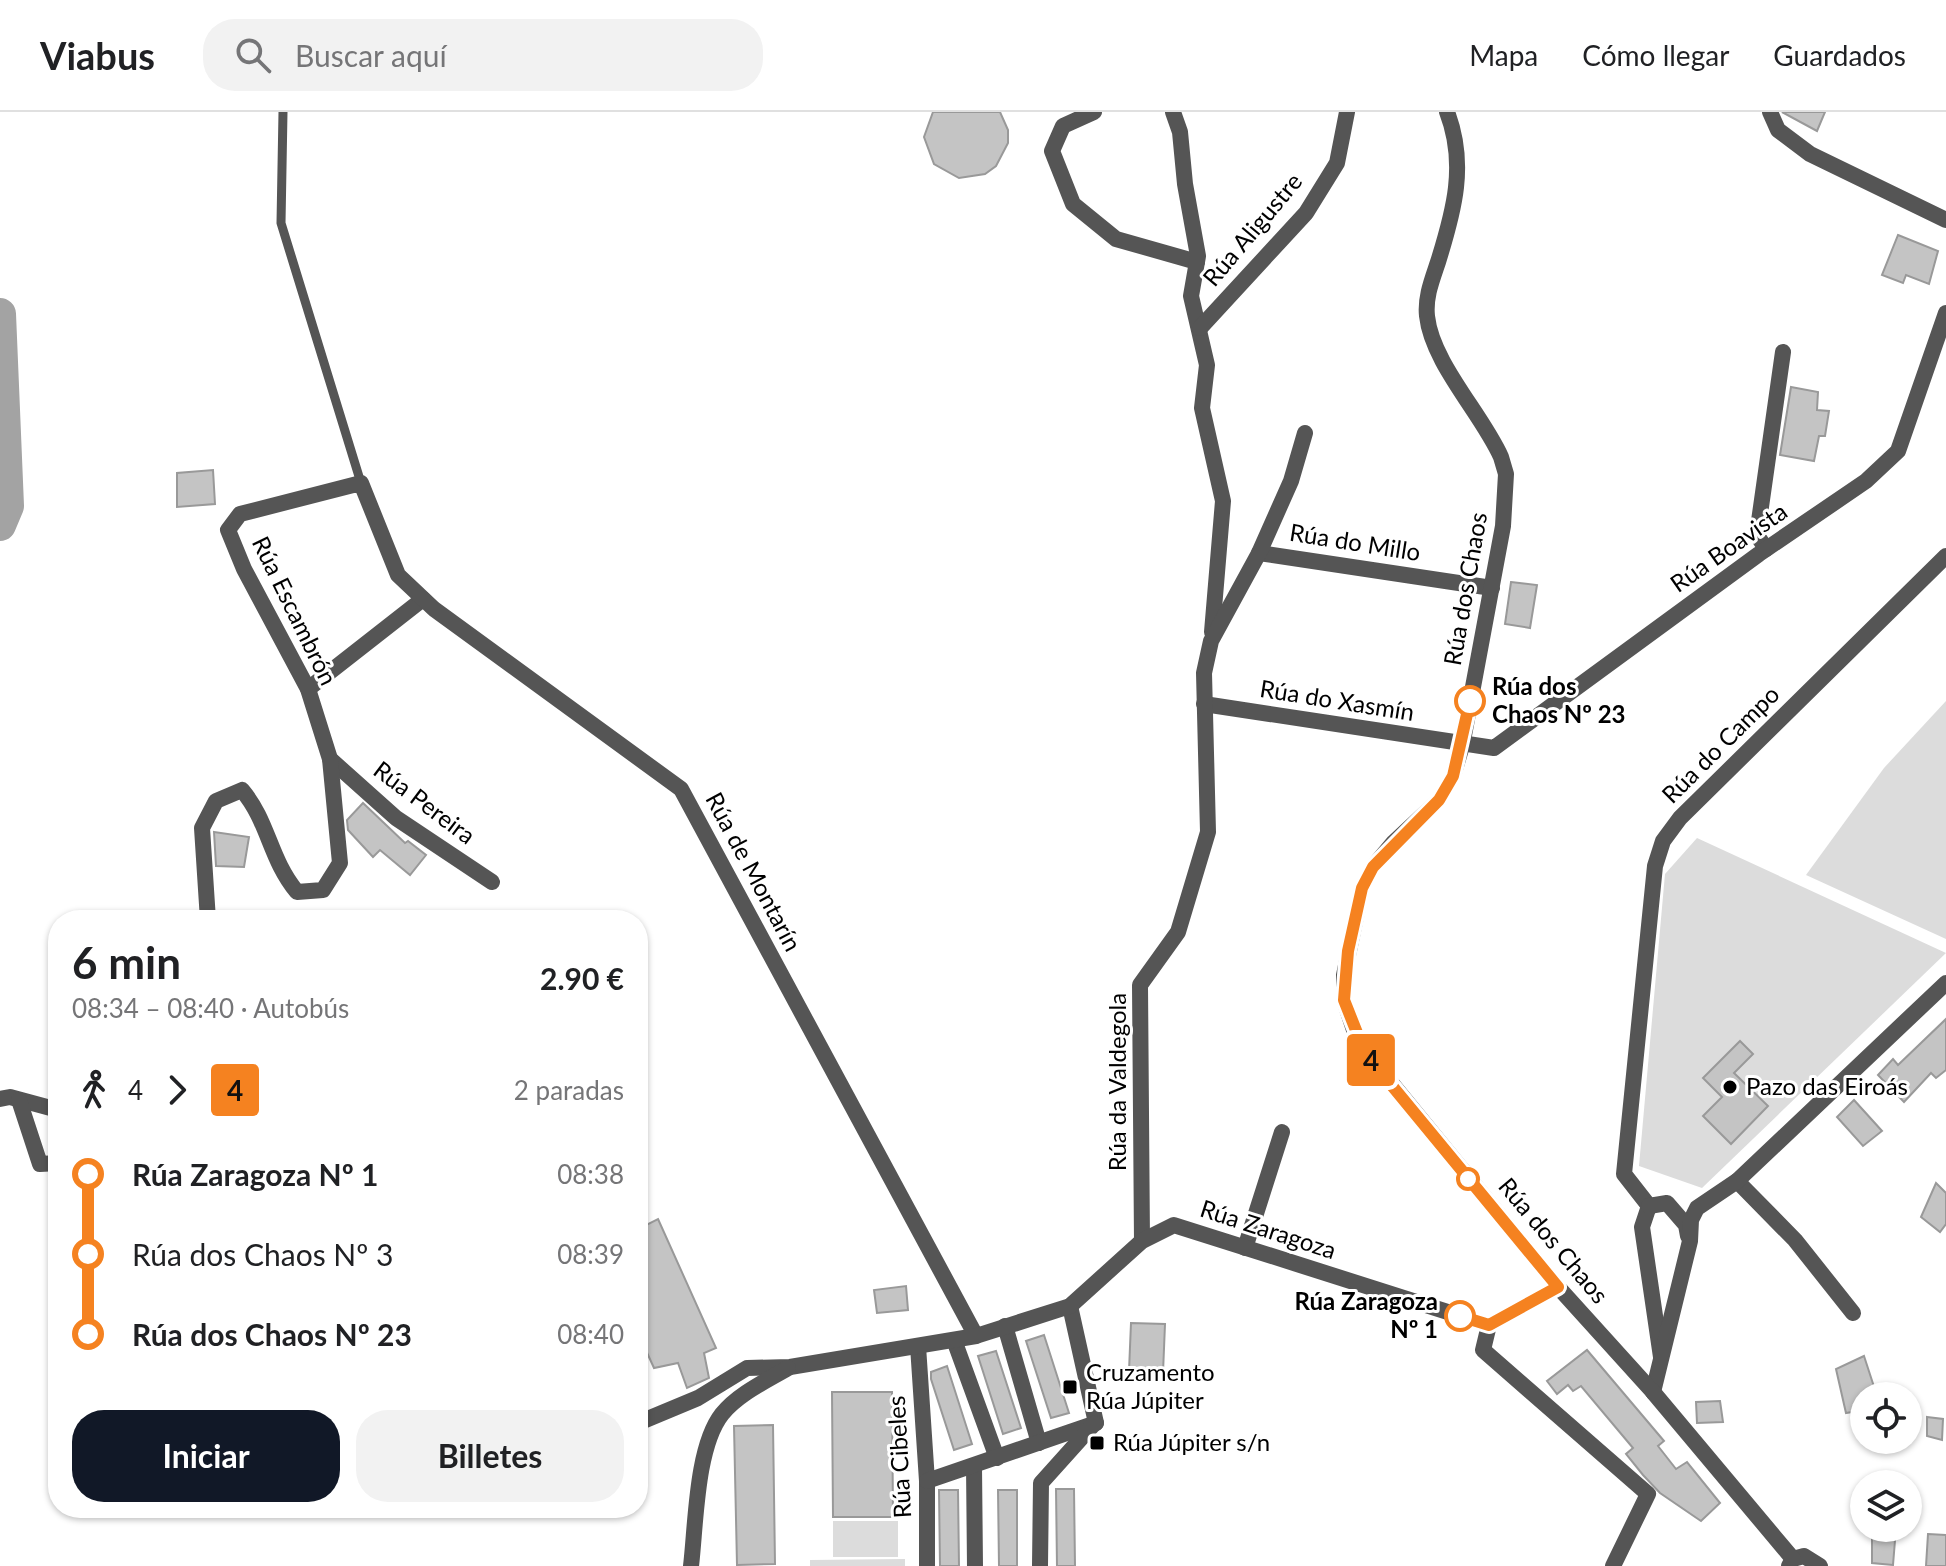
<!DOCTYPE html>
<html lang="es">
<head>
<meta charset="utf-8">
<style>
  body { margin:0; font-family:Lato,sans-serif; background:#f2f2f2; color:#202124; height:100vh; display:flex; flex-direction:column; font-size:30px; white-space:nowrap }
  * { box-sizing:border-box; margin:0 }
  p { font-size:26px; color:#757577 }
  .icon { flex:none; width:44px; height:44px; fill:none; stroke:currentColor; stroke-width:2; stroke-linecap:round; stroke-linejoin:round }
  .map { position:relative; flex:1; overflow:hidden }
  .sheet { position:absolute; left:48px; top:798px; width:600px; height:608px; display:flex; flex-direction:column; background:#fff; border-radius:32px; box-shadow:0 2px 6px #0004 }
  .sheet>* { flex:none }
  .badge { padding:0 16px; border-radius:6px; font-size:28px; line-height:52px }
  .tools { position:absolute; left:1850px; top:1270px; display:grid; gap:16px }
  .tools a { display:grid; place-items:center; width:72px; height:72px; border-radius:50%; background:#fff; box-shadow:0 2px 6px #0004; font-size:40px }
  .map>.badge { position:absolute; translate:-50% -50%; box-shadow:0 0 0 4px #fff }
  .legs { display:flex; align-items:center; gap:12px; height:88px; padding:0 24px; font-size:26px }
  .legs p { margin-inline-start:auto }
  .summary { display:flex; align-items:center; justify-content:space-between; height:136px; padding:0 24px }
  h1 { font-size:44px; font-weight:700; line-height:60px }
  .cta { display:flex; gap:16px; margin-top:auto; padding:16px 24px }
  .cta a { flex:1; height:92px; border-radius:32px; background:#111827; color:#fff; font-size:32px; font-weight:700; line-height:92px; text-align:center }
  .cta a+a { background:#f2f2f2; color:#202124 }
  ul { padding:0 24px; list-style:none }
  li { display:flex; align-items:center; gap:28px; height:80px; font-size:30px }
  li i { display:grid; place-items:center; width:12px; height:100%; margin:0 10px; background:currentColor }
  li i::after { content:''; width:20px; height:20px; margin:-10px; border:6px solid; border-radius:50%; background:#fff }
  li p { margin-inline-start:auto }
  li:first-child i { background:linear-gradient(#0000 50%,currentColor 0) }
  li:last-child i { background:linear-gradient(currentColor 50%,#0000 0) }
  header { display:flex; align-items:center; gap:48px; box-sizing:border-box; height:112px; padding:0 40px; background:#fff; border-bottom:2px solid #e0e0e0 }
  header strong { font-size:38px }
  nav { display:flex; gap:44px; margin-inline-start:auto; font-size:28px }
  .search { width:560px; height:72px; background:#f2f2f2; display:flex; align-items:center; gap:20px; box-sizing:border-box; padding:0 28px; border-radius:32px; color:#757577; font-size:30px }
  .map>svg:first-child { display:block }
  .green { fill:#dcdcdc }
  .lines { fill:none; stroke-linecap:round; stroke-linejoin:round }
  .river { stroke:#a3a3a3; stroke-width:32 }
  .building { fill:#c4c4c4; stroke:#999; stroke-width:2 }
  .service { stroke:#555; stroke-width:9 }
  .minor { stroke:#555; stroke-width:16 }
  .tertiary { stroke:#555; stroke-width:16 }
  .line-1-casing { stroke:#fff; stroke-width:18 }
  .line-1 { stroke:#f58220; stroke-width:12 }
  .stop-1-dot { fill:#fff; stroke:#f58220; stroke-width:4 }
  .poi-dot { fill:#000; stroke:#fff; stroke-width:3 }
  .labels { text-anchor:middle; stroke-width:6; stroke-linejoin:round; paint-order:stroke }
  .street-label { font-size:24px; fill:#000; stroke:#fff }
  .stop-label { font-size:24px; font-weight:bold; fill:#000; stroke:#fff; text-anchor:start }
  .poi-label { font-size:24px; fill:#000; stroke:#fff; text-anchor:start }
</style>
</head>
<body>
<header>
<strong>Viabus</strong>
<div class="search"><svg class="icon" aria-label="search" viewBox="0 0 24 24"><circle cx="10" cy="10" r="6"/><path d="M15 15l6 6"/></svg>Buscar aquí</div>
<nav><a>Mapa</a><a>Cómo llegar</a><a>Guardados</a></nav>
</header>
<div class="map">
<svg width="1946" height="1454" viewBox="0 0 1946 1454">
  <rect width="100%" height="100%" fill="#fff"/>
  <!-- green -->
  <g class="green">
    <path d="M1946 589V827L1806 763 1884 656Z"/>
    <path d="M1697 726 1946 841 1702 1076 1639 1054 1665 762Z"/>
    <rect x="833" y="1409" width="65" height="36"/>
    <path d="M905 1447V1454H810V1448Z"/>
  </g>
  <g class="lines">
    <!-- river -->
    <path class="river" d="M0 202 8 394 0 413"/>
  </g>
  <!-- building -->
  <g class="building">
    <path d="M933 0H1000L1008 18V31L996 54 985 62 959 66 934 52 924 25Z"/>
    <path d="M1782 0H1825L1817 19Z"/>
    <path d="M1898 123 1938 139 1929 172 1906 163 1903 171 1882 163Z"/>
    <path d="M1791 275 1818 280 1817 298 1829 299 1825 324H1819L1814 349 1780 343Z"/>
    <path d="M213 358 215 392 177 395V361Z"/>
    <path d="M1511 470 1537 473 1530 516 1505 512Z"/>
    <path d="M363 691 405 731 408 729 426 743 410 763 380 738 373 745 348 718 347 708Z"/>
    <path d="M214 720 249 725 244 755 216 754Z"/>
    <path d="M1946 907V958L1936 966 1931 961 1904 990 1878 963 1893 947 1898 953Z"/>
    <path d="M1740 929 1753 942 1734 961 1768 994 1731 1032 1703 1004 1722 985 1703 966Z"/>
    <path d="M1854 988 1882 1019 1863 1034 1837 1005Z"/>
    <path d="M1936 1071 1946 1081V1112L1940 1120 1921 1105Z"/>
    <path d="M658 1107 716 1236 704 1241 709 1266 687 1276 678 1251 654 1256 638 1221V1117Z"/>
    <path d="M906 1174 908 1198 877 1201 874 1178Z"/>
    <path d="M1131 1211 1165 1212 1163 1261 1129 1259Z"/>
    <path d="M1044 1223 1069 1301 1051 1306 1026 1229Z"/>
    <path d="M1587 1238 1664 1329 1658 1334 1676 1357 1687 1350 1720 1391 1701 1409 1660 1381 1643 1363 1626 1342 1633 1336 1581 1274 1573 1279 1568 1273 1557 1282 1547 1269Z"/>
    <path d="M996 1239 1021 1316 1003 1322 978 1244Z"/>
    <path d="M1864 1244 1877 1284H1864V1298L1846 1301 1836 1257Z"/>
    <path d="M947 1254 972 1332 954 1338 931 1267V1260Z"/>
    <path d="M832 1280H892L893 1405H833Z"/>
    <path d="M1720 1289 1723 1310 1697 1311 1696 1290Z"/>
    <path d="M1927 1305 1943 1307 1942 1328 1927 1324Z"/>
    <path d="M773 1313 775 1452 737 1453 734 1314Z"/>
    <path d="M1056 1377H1074L1075 1454H1057Z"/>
    <path d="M939 1378H958L959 1454H940Z"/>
    <path d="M998 1378H1017V1454H999Z"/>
    <path d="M1872 1416H1896L1893 1453 1872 1451Z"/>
    <path d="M1928 1422 1946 1423V1454H1926Z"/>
  </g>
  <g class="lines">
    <!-- service -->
    <path class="service" d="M283 0 281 111 361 371"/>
    <!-- minor -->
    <g class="minor">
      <path d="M1094 0 1063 14 1052 39 1073 92 1116 127 1197 150"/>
      <path d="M1173 0 1180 20 1185 72 1198 144 1191 184 1207 253 1202 296 1223 389 1212 520"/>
      <path d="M1770 0 1778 18 1810 42 1946 108"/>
      <path d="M1200 216 1306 101 1337 51 1347 0"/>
      <path d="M1766 437 1757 423 1783 240"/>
      <path d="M1259 441 1492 476"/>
      <path d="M308 577 423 487"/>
      <path d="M1204 592 1494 636 1759 442 1866 369 1898 339 1946 201"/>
      <path d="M330 647 396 706 492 770"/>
      <path d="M208 808 202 716 216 689 242 678C269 710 269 746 297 780L323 778 340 751 330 647 308 577 244 457 228 418 240 402 361 371 398 463 434 497 681 677 976 1224"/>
      <path d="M0 987 10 985 58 998"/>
      <path d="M19 988 40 1052 58 1051"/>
      <path d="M1737 1069 1795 1128 1853 1201"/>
      <path d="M1649 1094 1624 1062 1655 754 1663 729 1680 706 1946 444"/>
      <path d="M1649 1094 1642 1115 1661 1245"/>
      <path d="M1649 1094 1667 1091 1686 1113 1688 1124"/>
      <path d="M1142 1129 1140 873 1178 820 1208 720 1204 561 1211 529 1259 441 1291 369 1305 321"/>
      <path d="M1245 1136 1282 1020"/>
      <path d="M1070 1194 1096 1311"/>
      <path d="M1489 1213 1483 1238 1648 1382 1613 1454"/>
      <path d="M1005 1214 1039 1331"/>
      <path d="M954 1228 997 1346"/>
      <path d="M918 1234 927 1369V1454"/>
      <path d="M1653 1280 1690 1129 1691 1108 1697 1096 1737 1069 1946 871"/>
      <path d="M638 1311 698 1286 747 1256 790 1255 976 1224 1070 1194 1142 1129 1174 1113 1489 1213 1558 1175"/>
      <path d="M974 1354 975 1454"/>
      <path d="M927 1369 1096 1311"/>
      <path d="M691 1454C696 1412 696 1335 722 1302 738 1282 766 1269 788 1256"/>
      <path d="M1040 1454 1041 1371 1094 1312"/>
      <path d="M1789 1454 1793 1447 1804 1444 1820 1454"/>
    </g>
    <!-- tertiary -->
    <path class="tertiary" d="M1447 0C1467 52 1454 99 1438 150 1432 168 1425 185 1427 204 1432 251 1482 302 1501 345L1506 362 1503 414 1462 634 1453 664 1439 688 1394 730 1373 755 1362 776 1344 863V888L1358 930 1558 1175 1653 1280 1793 1447"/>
  </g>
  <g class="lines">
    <!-- line-1 casing -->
    <g class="line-1-casing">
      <path id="line-1" d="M1460 1204 1489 1213 1558 1175 1365 941 1344 888 1348 839 1362 776 1373 755 1439 688 1453 664 1470 589"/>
    </g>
    <!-- line-1 -->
    <use href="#line-1" class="line-1"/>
  </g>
  <!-- markers -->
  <g class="stop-1-dot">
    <circle cx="1470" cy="589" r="14"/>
    <circle cx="1468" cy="1067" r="10"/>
    <circle cx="1460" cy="1204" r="14"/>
  </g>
  <g class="poi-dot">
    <circle cx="1730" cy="975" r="8"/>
    <rect x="1062" y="1267" width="16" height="16" rx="4"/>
    <rect x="1089" y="1323" width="16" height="16" rx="4"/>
  </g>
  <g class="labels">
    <!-- street labels -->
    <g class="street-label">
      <text transform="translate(1253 118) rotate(-50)" y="8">Rúa Aligustre</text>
      <text transform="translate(1355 431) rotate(9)" y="8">Rúa do Millo</text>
      <text transform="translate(1729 436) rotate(-35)" y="8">Rúa Boavista</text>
      <text transform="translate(1466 477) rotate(-80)" y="8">Rúa dos Chaos</text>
      <text transform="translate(294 499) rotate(64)" y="8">Rúa Escambrón</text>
      <text transform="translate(1337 589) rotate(9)" y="8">Rúa do Xasmín</text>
      <text transform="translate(1721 633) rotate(-45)" y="8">Rúa do Campo</text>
      <text transform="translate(424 691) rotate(37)" y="8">Rúa Pereira</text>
      <text transform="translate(753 760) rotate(62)" y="8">Rúa de Montarín</text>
      <text transform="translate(1118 970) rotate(-90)" y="8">Rúa da Valdegola</text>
      <text transform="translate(1268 1118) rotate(18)" y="8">Rúa Zaragoza</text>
      <text transform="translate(1553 1129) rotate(50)" y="8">Rúa dos Chaos</text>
      <text transform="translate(900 1345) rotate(-93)" y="8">Rúa Cibeles</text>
    </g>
    <!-- stop labels -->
    <g class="stop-label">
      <text x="1492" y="583">Rúa dos<tspan x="1492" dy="28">Chaos Nº 23</tspan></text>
      <text x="1438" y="1198" text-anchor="end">Rúa Zaragoza<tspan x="1438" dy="28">Nº 1</tspan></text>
    </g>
    <!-- poi labels -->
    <g class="poi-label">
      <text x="1746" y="983">Pazo das Eiroás</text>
      <text x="1086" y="1269">Cruzamento<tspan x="1086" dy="28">Rúa Júpiter</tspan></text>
      <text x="1113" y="1339">Rúa Júpiter s/n</text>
    </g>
  </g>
</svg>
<div class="tools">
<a><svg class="icon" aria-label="locate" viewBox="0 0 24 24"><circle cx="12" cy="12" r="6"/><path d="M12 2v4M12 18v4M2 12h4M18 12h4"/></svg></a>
<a><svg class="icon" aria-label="layers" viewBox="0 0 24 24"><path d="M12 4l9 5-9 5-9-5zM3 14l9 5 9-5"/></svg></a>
</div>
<b class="badge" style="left:1371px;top:948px;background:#f58220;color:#111">4</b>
<section class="sheet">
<div class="summary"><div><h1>6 min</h1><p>08:34 – 08:40 · Autobús</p></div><b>2.90 €</b></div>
<div class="legs"><svg class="icon" aria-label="walk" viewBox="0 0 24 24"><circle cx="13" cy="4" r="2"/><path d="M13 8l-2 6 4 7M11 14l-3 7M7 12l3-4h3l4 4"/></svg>4<svg class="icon" aria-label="forward" viewBox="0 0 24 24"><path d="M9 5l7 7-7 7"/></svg><b class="badge" style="background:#f58220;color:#111">4</b><p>2 paradas</p></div>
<ul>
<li><i style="color:#f58220"></i><b>Rúa Zaragoza Nº 1</b><p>08:38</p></li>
<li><i style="color:#f58220"></i><span>Rúa dos Chaos Nº 3</span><p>08:39</p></li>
<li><i style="color:#f58220"></i><b>Rúa dos Chaos Nº 23</b><p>08:40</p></li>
</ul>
<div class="cta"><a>Iniciar</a><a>Billetes</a></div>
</section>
</div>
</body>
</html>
